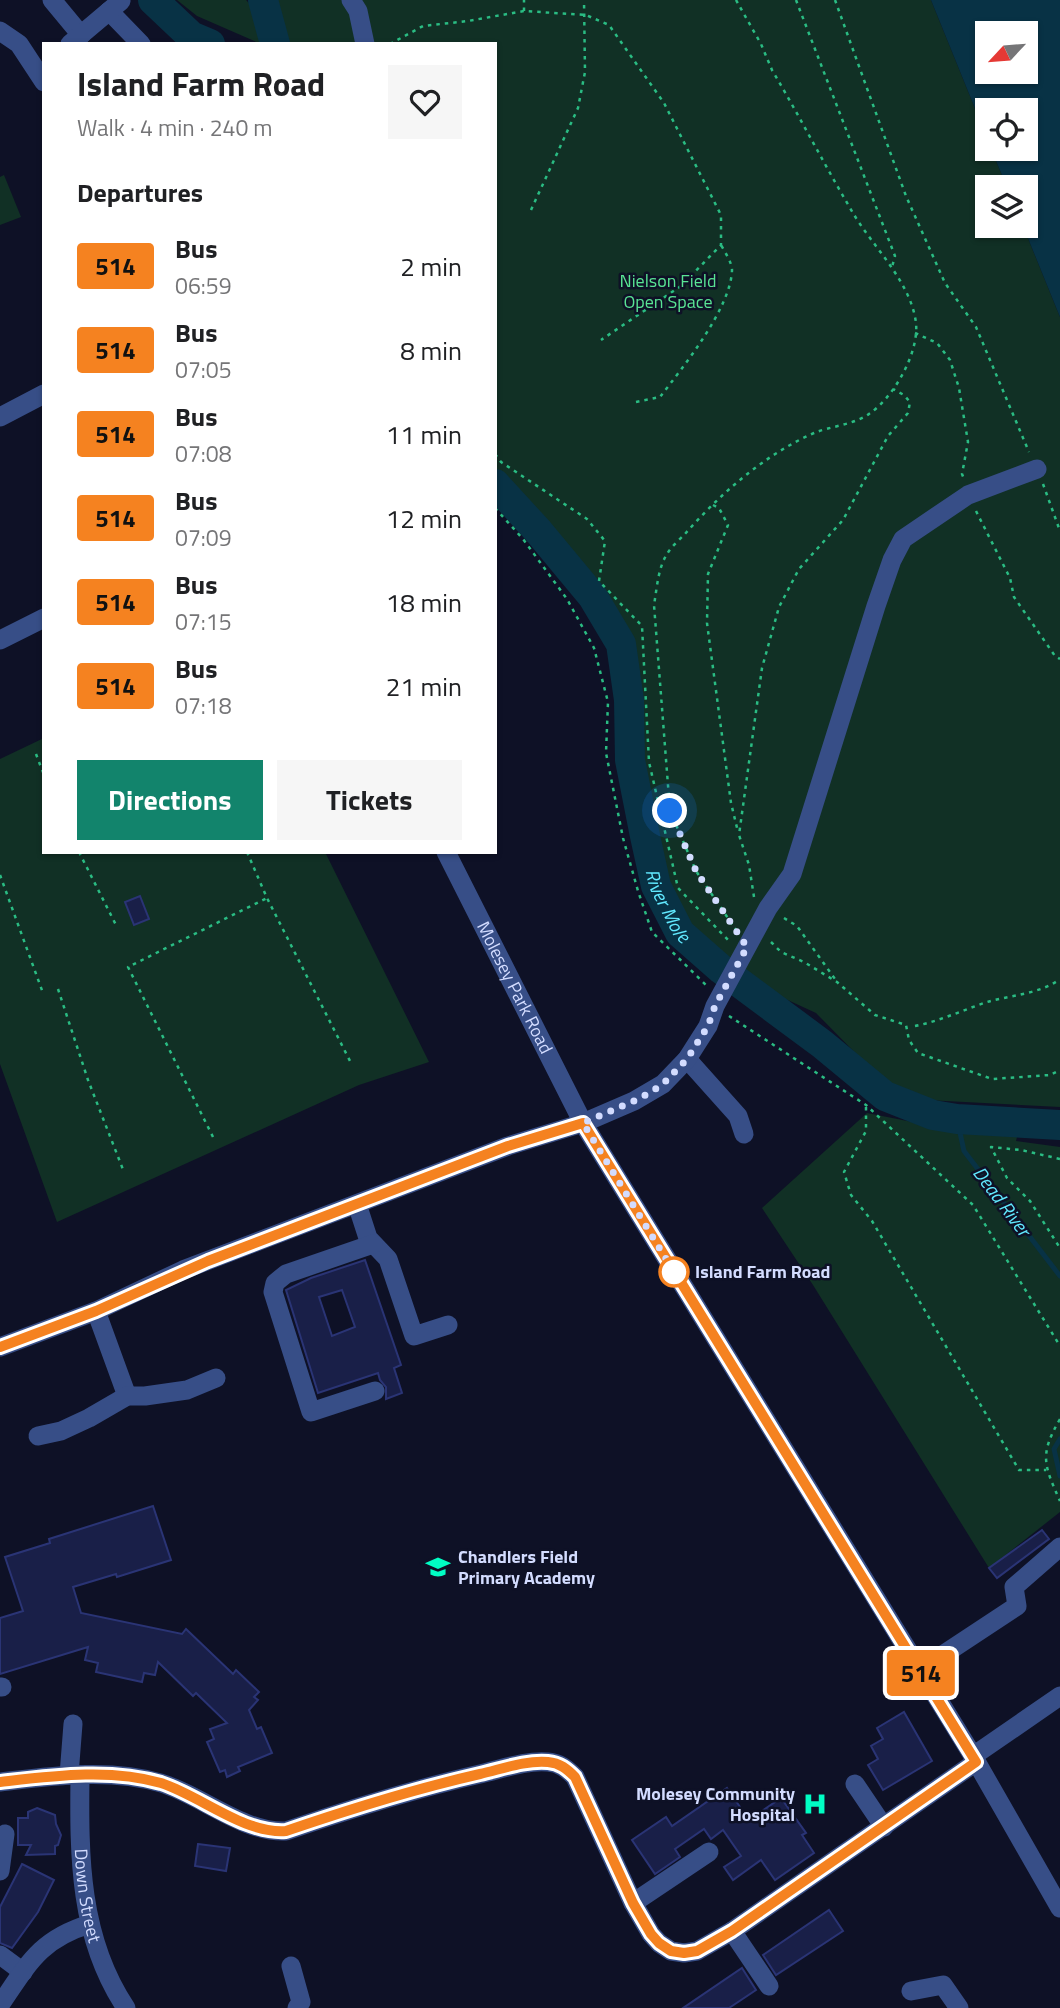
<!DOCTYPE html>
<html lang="en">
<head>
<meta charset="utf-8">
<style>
  body { margin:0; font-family:"Titillium Web",sans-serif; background:#f6f6f6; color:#202124; height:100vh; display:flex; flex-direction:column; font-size:26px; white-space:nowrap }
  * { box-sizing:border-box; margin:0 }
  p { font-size:23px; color:#757577 }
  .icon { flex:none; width:38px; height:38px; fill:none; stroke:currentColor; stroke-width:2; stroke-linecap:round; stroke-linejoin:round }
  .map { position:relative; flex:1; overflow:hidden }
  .side { position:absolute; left:42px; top:42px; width:455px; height:812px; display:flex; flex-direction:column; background:#fff; border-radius:0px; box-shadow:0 2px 5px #0004 }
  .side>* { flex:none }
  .badge { padding:0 14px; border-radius:5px; font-size:24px; line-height:46px }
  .needle { width:46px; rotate:244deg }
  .fabs { position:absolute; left:975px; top:21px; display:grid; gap:14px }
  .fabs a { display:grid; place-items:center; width:63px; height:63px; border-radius:0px; background:#fff; box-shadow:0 2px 5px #0004; font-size:35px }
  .you { position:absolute; width:35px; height:35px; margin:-18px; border:5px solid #fff; border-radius:50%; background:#1a73e8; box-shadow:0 0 0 10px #1a73e833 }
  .map>.badge { position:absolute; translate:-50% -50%; box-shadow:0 0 0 4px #fff }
  h2 { padding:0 35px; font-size:26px; line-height:63px }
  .round { display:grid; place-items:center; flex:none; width:74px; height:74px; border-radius:0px; background:#f6f6f6 }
  .head { display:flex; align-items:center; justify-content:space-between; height:119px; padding:0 35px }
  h1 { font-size:33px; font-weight:700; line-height:52px }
  .button { display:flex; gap:14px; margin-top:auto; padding:14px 35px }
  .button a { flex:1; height:80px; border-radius:0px; background:#12846c; color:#fff; font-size:28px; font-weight:700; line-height:80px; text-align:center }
  .button a+a { background:#f6f6f6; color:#202124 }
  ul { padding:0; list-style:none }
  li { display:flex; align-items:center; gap:21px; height:84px; padding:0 35px }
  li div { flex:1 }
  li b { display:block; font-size:26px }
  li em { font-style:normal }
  li .badge { min-width:77px; font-weight:700; text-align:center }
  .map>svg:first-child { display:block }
  .green { fill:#113025 }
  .water { fill:#083245; fill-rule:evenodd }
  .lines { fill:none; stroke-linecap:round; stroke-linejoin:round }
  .stream { stroke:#083245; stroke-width:5 }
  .river { stroke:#083245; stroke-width:30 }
  .building { fill:#191f48; stroke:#2a3475; stroke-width:2; fill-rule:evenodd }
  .path { stroke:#2abc83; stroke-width:2.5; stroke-dasharray:3.5 5; stroke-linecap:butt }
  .minor { stroke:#374e87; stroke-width:19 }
  .line-casing { stroke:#fff; stroke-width:16 }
  .line { stroke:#f58220; stroke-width:10 }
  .walk { stroke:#d3dcff; stroke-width:7; stroke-dasharray:0 12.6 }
  .stop-dot { fill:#fff; stroke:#f58220; stroke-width:3.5 }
  .labels { text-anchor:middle; stroke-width:5; stroke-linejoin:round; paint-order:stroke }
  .park-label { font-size:18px; fill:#59e494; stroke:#0e1126 }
  .street-label { font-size:18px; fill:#d3dcff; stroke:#0e1126 }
  .stop-label { font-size:18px; font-weight:bold; fill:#d3dcff; stroke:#0e1126; text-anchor:start }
  .poi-label { font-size:18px; font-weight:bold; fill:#d3dcff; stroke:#0e1126; text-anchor:start }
  .water-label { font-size:19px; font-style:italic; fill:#61e9ff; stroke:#0e1126 }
</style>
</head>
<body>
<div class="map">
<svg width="1060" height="2008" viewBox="0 0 1060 2008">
  <rect width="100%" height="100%" fill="#0e1126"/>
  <!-- green -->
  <g class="green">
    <path d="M177 0H246L256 11 261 44 197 16Z"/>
    <path d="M276 0H931L987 138V149H991L1007 187H987V226H1023L1060 317V1107L926 1100 899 1092 881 1079 816 1013 766 990 694 929 672 893 656 845 640 769 641 684 621 617 585 580 533 512 495 467V44H290Z"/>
    <path d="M4 175 21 217 0 225V177Z"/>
    <path d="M44 738V852H325L429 1062 359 1085 57 1222 0 1064V759Z"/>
    <path d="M867 1113 973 1134V1130L1017 1137 1016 1141 1060 1147V1512L989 1568 813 1285 762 1208Z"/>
  </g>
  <!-- water -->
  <path class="water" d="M931 0H1060V317L1023 226H1026V187H1007L991 149H1026V110H987V138ZM987 33H1026V72H987Z"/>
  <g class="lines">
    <!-- stream -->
    <g class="stream">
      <path d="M957 1119 964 1151 1060 1276"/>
      <path d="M1060 1439 1054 1449 1060 1476"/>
    </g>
    <!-- river -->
    <g class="river">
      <path d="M153 0 191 36 210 44"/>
      <path d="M263 0 275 44"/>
      <path id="s1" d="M495 484 539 532 593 597 621 644 629 700 630 760 645 836 656 886 680 933 721 969 822 1044 885 1096 933 1115 957 1119 1060 1125"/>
    </g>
  </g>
  <!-- building -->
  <g class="building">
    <path d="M140 896 149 919 134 925 125 902Z"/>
    <path d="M365 1260 401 1365 394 1368 402 1393 386 1399V1387L380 1380 378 1373 318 1393 286 1290 311 1278ZM342 1290 355 1327 332 1336 319 1297Z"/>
    <path d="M153 1506 171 1560 117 1577 116 1574 73 1587 81 1613 182 1634 186 1629 233 1674 236 1670 259 1692 254 1697 258 1700 249 1710 257 1729 261 1727 272 1753 238 1767 240 1771 227 1777 225 1770 220 1772 207 1742 214 1739 210 1729 227 1723 196 1693 193 1696 158 1662 155 1675 144 1673 142 1682 96 1672 98 1663 85 1660 88 1647 0 1674V1618L23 1611 5 1557 50 1543 49 1539Z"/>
    <path d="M1042 1530 1049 1539 997 1578 989 1568Z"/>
    <path d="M904 1712 932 1761 883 1790 868 1765 878 1759 871 1746 883 1739 877 1728Z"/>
    <path d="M727 1788 749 1820 781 1798 806 1833 802 1835 814 1853 775 1880 761 1860 733 1880 724 1867 741 1856 723 1830 711 1839 704 1829 675 1849 680 1857 655 1874 632 1840 666 1817 672 1826Z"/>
    <path d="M37 1808 55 1815 56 1824 61 1835 58 1845 55 1846V1854L26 1855 31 1845H18V1818H28V1812Z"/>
    <path d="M198 1844 230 1848 226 1871 195 1866Z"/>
    <path d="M22 1864 54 1880 38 1912 12 1948 0 1943V1907Z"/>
    <path d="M829 1910 843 1931 776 1975 763 1955Z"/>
    <path d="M742 1968 756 1990 729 2008H683Z"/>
  </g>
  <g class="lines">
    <!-- path -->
    <g class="path">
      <path d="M736 0 761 44 772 70C800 117 825 166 853 213 873 247 911 282 916 323 919 354 893 398 869 414 853 425 831 426 814 433 764 455 720 494 685 534 679 540 671 547 667 554 658 568 657 588 654 605L670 811 696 871 736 930"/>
      <path d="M796 0 895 256 892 267"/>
      <path d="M835 0 906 196 945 283 976 327 1029 452"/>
      <path d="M524 11V0"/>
      <path d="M390 44 423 26 468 21 524 11 586 15 609 25 664 103 721 215V245L681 286 601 340"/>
      <path d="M531 210 578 108 585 72 584 0"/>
      <path d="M915 333 937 343 950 360 959 388 968 442 962 474 964 479"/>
      <path d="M636 402 660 397C683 367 731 308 732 270 732 263 725 252 721 245"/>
      <path d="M495 454 501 462 587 519 605 541 599 581 642 626 649 762 678 888 731 943"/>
      <path d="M1043 484 1060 531"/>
      <path d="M713 505 719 508 728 525 708 574 707 623 731 803 738 832"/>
      <path d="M495 508 523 539 567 599 594 648 608 702 606 753 623 838 638 891 652 932 707 986"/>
      <path d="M976 511 1010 578 1014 597 1055 656 1060 659"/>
      <path d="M36 754 44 775"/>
      <path d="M79 852 117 927"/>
      <path d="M247 852 267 898 350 1061"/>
      <path d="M0 875 43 993"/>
      <path d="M754 897 749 865 739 835 762 668 779 607 799 569 843 520 888 436 908 413 910 402 904 395 893 389"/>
      <path d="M784 918 797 926 835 979"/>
      <path d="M771 942 781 952 804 962 837 982 875 1015 906 1025 909 1040 918 1053 992 1079 1050 1075 1060 1070"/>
      <path d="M58 989 88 1080 124 1172"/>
      <path d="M729 1016 866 1105 973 1205 1060 1346"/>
      <path d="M915 1026C940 1021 963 1010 987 1002 1011 995 1040 994 1060 979"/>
      <path d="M866 1107V1131L844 1172 851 1195 872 1221 1019 1470H1046"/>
      <path d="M213 1137 128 967 267 898"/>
      <path d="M1060 1159 1021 1150 991 1147 1007 1178 1030 1201 1060 1248"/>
      <path d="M1060 1419C1039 1455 1044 1465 1060 1501"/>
    </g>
    <!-- minor -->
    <g class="minor">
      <path d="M52 0 81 35"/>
      <path d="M351 0 358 11 365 44"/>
      <path d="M109 11 141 44"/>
      <path d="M0 31 19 44 44 82"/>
      <path d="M70 44 121 1"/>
      <path d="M0 417 44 394"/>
      <path d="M0 640 44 618"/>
      <path id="s2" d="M446 852 583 1123 973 1756 1060 1908"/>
      <path d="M687 1059 738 1116 744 1134"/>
      <path d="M357 1204 368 1238 388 1259 414 1336 448 1325"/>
      <path d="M373 1244 286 1274 275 1283 273 1292 311 1412 375 1391"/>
      <path d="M96 1311 127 1396"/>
      <path d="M0 1347 96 1311 183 1270 508 1146 583 1123 634 1101 663 1084 687 1059 708 1026 715 1006 768 908 792 874 876 606 892 560 903 539 968 495 1037 469"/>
      <path d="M38 1436 61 1431 89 1418 127 1396H145L187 1390 216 1378"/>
      <path d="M920 1670 1017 1606 1014 1587 1060 1547"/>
      <path d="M0 1687H2"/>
      <path d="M973 1756 1060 1696"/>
      <path d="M69 1775 73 1724"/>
      <path id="s3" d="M80 1775C79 1856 79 1938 126 2008"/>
      <path d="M0 1782C52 1776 110 1768 161 1783 201 1795 243 1833 286 1831 350 1809 414 1789 480 1774 502 1769 526 1760 548 1762 560 1763 567 1769 575 1777L633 1903 651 1934 659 1943 671 1951 684 1953 697 1951 732 1931 976 1762"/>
      <path d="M855 1784 884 1827"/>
      <path d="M0 1871 5 1834"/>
      <path d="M633 1903 709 1852"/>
      <path d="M732 1931 769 1986"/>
      <path d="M0 1955 23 1972"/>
      <path d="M291 1966 301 2002 297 2008"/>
      <path d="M911 1991 943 1985 959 2008"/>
      <path d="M0 2005C28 1964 40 1939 90 1924"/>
    </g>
  </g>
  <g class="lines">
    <!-- line casing -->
    <g class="line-casing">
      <path id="line" d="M0 1347 96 1311 208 1261 508 1146 583 1123 976 1762 732 1931 697 1951 684 1953 671 1951 659 1943 651 1934 633 1903 575 1777C567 1769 560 1763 548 1762 526 1760 502 1769 480 1774 414 1789 350 1809 286 1831 244 1834 201 1796 161 1783 110 1768 52 1776 0 1782"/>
    </g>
    <!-- line -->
    <use href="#line" class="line"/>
    <!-- walk -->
    <path class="walk" d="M670 811 696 871 747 947 715 1006 708 1026 687 1059 663 1084 649 1093 634 1101 583 1123 674 1272"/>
  </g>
  <!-- icons -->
  <defs>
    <g id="school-bare" transform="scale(1.89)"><path d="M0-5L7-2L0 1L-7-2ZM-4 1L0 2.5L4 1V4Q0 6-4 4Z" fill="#00fec4" stroke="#0e1126" stroke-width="2.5" paint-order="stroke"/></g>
    <g id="hospital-bare" transform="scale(1.89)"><path d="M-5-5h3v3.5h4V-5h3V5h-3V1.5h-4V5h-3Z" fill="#00fec4" stroke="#0e1126" stroke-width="2.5" paint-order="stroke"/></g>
  </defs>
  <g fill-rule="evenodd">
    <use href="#school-bare" x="438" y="1567"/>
    <use href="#hospital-bare" x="815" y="1804"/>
  </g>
  <!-- markers -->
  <circle class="stop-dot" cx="674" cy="1272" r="14"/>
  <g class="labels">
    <!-- park labels -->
    <g class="park-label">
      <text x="668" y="287">Nielson Field<tspan x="668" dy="21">Open Space</tspan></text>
    </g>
    <!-- street labels -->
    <g class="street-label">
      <text dy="6" stroke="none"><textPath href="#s2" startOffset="152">Molesey Park Road</textPath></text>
      <text dy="6" stroke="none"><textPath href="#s3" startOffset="121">Down Street</textPath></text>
    </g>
    <!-- stop labels -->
    <g class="stop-label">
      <text x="695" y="1278">Island Farm Road</text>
    </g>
    <!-- poi labels -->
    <g class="poi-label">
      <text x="458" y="1563">Chandlers Field<tspan x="458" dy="21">Primary Academy</tspan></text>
      <text x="795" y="1800" text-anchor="end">Molesey Community<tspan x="795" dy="21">Hospital</tspan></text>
    </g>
    <!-- water labels -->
    <g class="water-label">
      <text dy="7" stroke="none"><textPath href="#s1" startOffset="472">River Mole</textPath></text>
      <text transform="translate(1002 1201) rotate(53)" y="7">Dead River</text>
    </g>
  </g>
</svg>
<div class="fabs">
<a><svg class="needle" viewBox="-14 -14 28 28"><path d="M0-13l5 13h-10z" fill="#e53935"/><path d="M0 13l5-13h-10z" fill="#757577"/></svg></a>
<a><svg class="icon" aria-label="locate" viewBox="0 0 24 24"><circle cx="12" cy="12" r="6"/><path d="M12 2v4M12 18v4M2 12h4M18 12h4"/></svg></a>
<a><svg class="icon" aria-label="layers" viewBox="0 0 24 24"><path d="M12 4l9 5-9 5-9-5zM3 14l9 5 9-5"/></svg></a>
</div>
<div class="you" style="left:670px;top:811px"></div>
<b class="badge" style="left:921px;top:1673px;background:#f58220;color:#111">514</b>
<section class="side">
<div class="head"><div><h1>Island Farm Road</h1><p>Walk · 4 min · 240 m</p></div><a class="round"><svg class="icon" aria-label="heart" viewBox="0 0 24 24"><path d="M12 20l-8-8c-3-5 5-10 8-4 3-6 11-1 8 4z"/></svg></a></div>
<h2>Departures</h2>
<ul>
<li><span class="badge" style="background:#f58220;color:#111">514</span><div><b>Bus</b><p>06:59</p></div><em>2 min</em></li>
<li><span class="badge" style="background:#f58220;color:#111">514</span><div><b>Bus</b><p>07:05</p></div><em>8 min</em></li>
<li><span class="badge" style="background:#f58220;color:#111">514</span><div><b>Bus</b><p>07:08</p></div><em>11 min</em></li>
<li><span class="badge" style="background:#f58220;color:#111">514</span><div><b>Bus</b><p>07:09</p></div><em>12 min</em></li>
<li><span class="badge" style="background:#f58220;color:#111">514</span><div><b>Bus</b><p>07:15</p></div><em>18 min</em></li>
<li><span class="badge" style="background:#f58220;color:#111">514</span><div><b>Bus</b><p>07:18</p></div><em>21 min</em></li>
</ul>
<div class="button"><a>Directions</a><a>Tickets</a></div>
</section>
</div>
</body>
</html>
